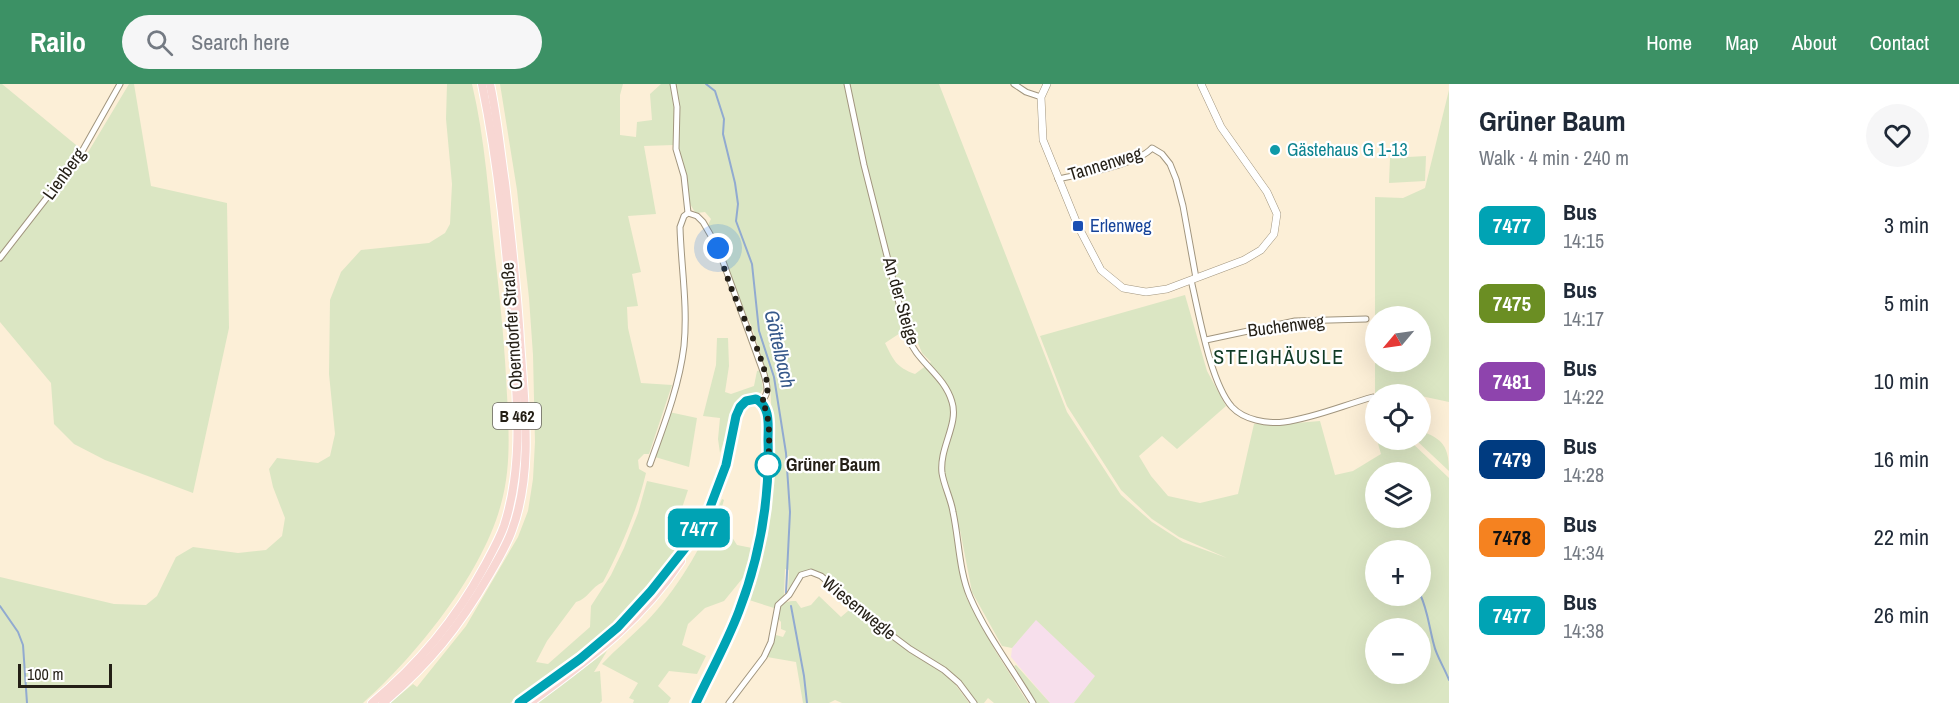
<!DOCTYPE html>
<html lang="en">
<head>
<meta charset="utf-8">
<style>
  body { margin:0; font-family:"Archivo Narrow",sans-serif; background:#f6f6f7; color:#1f2937; height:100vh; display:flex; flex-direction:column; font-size:22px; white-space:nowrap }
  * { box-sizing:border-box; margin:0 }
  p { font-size:20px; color:#747a83 }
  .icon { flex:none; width:33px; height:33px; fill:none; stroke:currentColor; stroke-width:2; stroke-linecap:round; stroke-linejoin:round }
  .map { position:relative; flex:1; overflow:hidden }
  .sheet { display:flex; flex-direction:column; background:#fff; width:510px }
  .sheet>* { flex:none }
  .badge { padding:0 12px; border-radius:9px; font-size:21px; line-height:39px }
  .needle { width:39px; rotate:241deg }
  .buttons { position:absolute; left:1365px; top:222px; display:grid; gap:12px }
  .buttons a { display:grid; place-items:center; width:66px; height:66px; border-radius:50%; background:#fff; box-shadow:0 6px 24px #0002; font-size:30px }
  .scale { position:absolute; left:18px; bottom:15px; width:94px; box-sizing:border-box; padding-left:6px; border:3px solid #241f16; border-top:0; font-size:16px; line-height:21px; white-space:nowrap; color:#241f16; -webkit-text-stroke:4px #fff; paint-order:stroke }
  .you { position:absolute; width:30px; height:30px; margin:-15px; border:4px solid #fff; border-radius:50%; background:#1a73e8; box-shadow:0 0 0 9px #1a73e833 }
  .map>.badge { position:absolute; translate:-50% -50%; box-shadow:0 0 0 3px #fff }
  .round { display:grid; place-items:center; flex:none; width:63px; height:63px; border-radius:32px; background:#f6f6f7 }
  .overview { display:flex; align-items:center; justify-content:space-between; height:102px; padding:0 30px }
  h1 { font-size:28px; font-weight:700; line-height:45px }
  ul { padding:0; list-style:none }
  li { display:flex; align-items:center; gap:18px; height:78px; padding:0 30px }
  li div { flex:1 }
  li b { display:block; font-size:22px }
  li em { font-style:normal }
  li .badge { min-width:66px; font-weight:700; text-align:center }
  header { display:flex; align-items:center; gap:36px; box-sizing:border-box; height:84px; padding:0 30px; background:#3c9165; color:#fff }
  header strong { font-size:28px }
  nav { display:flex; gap:33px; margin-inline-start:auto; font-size:21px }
  .search { width:420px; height:54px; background:#f6f6f7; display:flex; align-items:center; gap:15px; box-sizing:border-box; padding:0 21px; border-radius:33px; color:#747a83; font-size:22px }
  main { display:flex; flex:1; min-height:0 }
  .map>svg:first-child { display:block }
  .industrial { fill:#f7dfec }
  .green { fill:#dbe6c3; fill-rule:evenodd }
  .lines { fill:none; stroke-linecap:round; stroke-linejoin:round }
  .stream { stroke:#91aad0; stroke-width:2 }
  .minor-casing { stroke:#a1957e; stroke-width:7 }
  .tertiary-casing { stroke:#a1957e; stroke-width:8 }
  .primary-casing { stroke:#fff; stroke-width:10 }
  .minor { stroke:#fff; stroke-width:5 }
  .tertiary { stroke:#fff; stroke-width:7 }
  .primary { stroke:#f8d7d3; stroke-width:8 }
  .line-casing { stroke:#fff; stroke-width:14 }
  .line { stroke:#00a3b4; stroke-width:9 }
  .walk { stroke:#241f16; stroke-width:6; stroke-dasharray:0 10.8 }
  .culture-dot { fill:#0f9aa8; stroke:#fff; stroke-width:2 }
  .transit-dot { fill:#1a4fb4; stroke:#fff; stroke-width:2 }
  .stop-dot { fill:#fff; stroke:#00a3b4; stroke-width:3 }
  .labels { text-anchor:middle; stroke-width:4.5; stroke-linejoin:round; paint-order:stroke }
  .shield { fill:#fff; stroke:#66625c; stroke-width:1.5 }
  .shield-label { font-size:16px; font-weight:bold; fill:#241f16 }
  .culture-label { font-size:18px; fill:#0d838f; stroke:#fff; text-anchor:start }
  .street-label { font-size:18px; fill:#241f16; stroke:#fff }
  .transit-label { font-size:18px; fill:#164399; stroke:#fff; text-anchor:start }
  .stop-label { font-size:18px; font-weight:bold; fill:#241f16; stroke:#fff; text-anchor:start }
  .water-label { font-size:20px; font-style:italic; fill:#36588a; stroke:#fff }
  .neighbourhood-label { font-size:20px; letter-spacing:1.5px; fill:#113b25; stroke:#fff }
</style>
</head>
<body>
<header>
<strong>Railo</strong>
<div class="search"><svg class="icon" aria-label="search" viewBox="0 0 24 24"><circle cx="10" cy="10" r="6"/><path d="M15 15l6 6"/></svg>Search here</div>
<nav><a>Home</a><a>Map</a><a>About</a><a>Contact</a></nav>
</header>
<main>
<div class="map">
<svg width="1449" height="619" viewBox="0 0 1449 619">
  <rect width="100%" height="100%" fill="#fcefd7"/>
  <!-- industrial -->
  <path class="industrial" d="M1036 535 1096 592 1074 619H1050L1011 573 1012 564Z"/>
  <!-- green -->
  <g class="green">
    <path d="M0 0H2L87 70 129 0H134L151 102 227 119 229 244 193 409 105 376 74 360 54 340 51 299 0 238Z"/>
    <path d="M447 0H472C486 59 489 120 496 180 501 224 505 267 507 311 509 347 511 385 501 420 483 489 416 572 363 619H0V493L114 520 146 521 157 512 176 473 193 463 238 469 266 466 282 452 285 434 273 403 269 385 277 374 318 379 330 372 335 350 329 290 330 216 341 188 361 166 429 159 445 149 450 140 452 100 446 35Z"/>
    <path d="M500 0H623L620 11V51L636 53 637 38 652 36 650 10 661 0H672L675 15 674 61 644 62 656 130 628 132 641 188 632 190 638 222 627 223 628 244 641 299 672 301 649 370H644L638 376 639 385 646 389C637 427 621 464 603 498 591 503 588 515 576 518L547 557 536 578 548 580 590 543 591 522 611 491 624 464 638 429 647 397 688 406 679 433 694 438 657 492 637 516 607 546 510 619H390L413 600 417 603 466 542 518 453 528 427 533 395 535 358 533 271 529 214 517 106Z"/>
    <path d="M675 0H939L1067 328 1121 411 1152 438 1183 458 1227 474 1179 453 1152 435 1121 406 1067 322 1040 252 1185 211 1207 287 1226 322 1177 365 1162 352 1139 372 1151 392 1168 412 1200 419 1238 410 1254 340H1283L1320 337 1335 391 1353 387 1381 370 1377 356H1409L1449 394V619H1074L1095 592 1036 536 1012 564 1002 562 972 508 960 446H954L966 513 996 568 1028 619H994L988 614 984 619H977L956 593 911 564 820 489H800L788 508 789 486 785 485 784 513 774 524 749 516 767 451 775 390 770 299 751 241 731 199 719 159 708 141 711 135 705 128 696 129C684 115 679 80 677 61 676 40 680 21 675 0ZM911 242 922 269 931 278 915 290C896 283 894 277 885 259ZM1376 388H1420V434H1376ZM1376 466H1420V512H1376ZM1376 544H1420V590H1376Z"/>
    <path d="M1449 6V318L1421 312 1420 310 1404 309 1375 311V113L1403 114 1425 104ZM1376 232H1420V278H1376Z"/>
    <path d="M1426 72 1425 97 1389 99 1390 74Z"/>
    <path d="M717 254H728L729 282 725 308 731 310 754 302 757 287 760 286 763 305 760 310 746 311 737 316 720 369 718 355 720 334 703 332 716 281Z"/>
    <path d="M1421 317V347C1443 355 1449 363 1449 387L1416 356H1420Z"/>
    <path d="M669 328 697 334 689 383 655 373Z"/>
    <path d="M722 415 724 416 719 433 737 461 752 464 746 490 724 517 705 524 688 540 682 561 706 572 697 590 669 587 658 602 671 614 668 619H633L634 616 629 614 638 599 602 580C616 565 632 552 646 538 679 504 704 459 722 415Z"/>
    <path d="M819 512 841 533 855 521 940 585 952 596 969 619H842L835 616 829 619H803L796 578 767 573 776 551 783 553 786 547 781 545V538L777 533C779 522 784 516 796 517L801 524 811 521Z"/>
    <path d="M607 567 594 588 600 587 602 617 600 619H537Z"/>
    <path d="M1016 581 1050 619H1036L1014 582Z"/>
  </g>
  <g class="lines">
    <!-- stream -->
    <g class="stream">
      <path d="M706 0 715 7 724 35 723 50 735 99 738 120 736 137 752 180 759 247 774 293 786 369 790 428 786 509"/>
      <path d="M1420 510C1428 527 1429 543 1434 561 1436 571 1445 585 1449 596"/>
      <path d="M0 522 18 548 23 561 27 619"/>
      <path d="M791 522 804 592 807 619"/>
    </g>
    <!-- minor casing -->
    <g class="minor-casing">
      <g id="minor">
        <path d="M673 0 677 23 676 65 684 92 688 129"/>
        <path d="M847 0 864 81 907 251C916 278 944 290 952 318 959 340 939 364 942 389 944 402 951 415 953 428 959 456 959 487 970 513 986 550 1012 584 1033 619"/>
        <path d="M1014 0 1026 8 1041 13"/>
        <path d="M1058 95C1081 90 1137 81 1152 64L1162 70 1170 80 1176 95 1183 122 1196 194"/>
        <path d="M0 174 80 71 120 0"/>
        <path d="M1191 196C1199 229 1210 298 1232 323 1244 336 1267 340 1284 338 1314 334 1344 321 1373 313"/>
        <path d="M1206 256 1295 237 1366 235"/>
        <path d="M650 380C664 341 679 303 684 262 688 222 681 182 680 143L684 132 688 129 697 132 703 138 718 164 764 290C767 301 770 309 761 318"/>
        <path d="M729 619 764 573 771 558 778 521 789 511 801 491 811 488 821 492 878 541 910 565 944 586 959 599 974 619"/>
      </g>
    </g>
    <!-- tertiary casing -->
    <g class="tertiary-casing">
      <path id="tertiary" d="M1047 0 1041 13 1043 56 1078 142 1101 186 1123 204 1146 208 1167 205 1244 176 1261 166 1274 150 1277 130 1267 108 1221 43 1201 0"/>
    </g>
    <!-- primary casing -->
    <g class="primary-casing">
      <g id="primary">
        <path d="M372 619C419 580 455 537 484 483 491 470 499 456 504 442 524 381 517 316 513 253 507 168 499 83 482 0"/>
        <path d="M383 619C429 580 459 543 489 491 497 477 507 461 512 446 534 387 524 318 520 257 517 204 511 151 505 99 500 66 497 32 490 0"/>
        <path d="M519 619 580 575 618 543 651 507 690 458 709 426 726 381 738 326 746 317 756 315C771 323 768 342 768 356 770 415 760 473 739 527 727 559 710 588 696 619"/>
        <path d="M530 619C590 574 638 541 681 477"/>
      </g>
    </g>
    <!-- minor -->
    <use href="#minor" class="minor"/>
    <!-- tertiary -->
    <use href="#tertiary" class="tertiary"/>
    <!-- primary -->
    <use href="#primary" class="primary"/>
  </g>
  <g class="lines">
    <!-- line casing -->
    <g class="line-casing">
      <path id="line" d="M519 619 580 575 618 543 651 507 690 458 709 426 726 381 736 332 740 323 746 317 756 315C771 323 768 341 768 356 770 415 760 472 739 527 727 559 710 589 696 619"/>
    </g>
    <!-- line -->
    <use href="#line" class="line"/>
    <!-- walk -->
    <path class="walk" d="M718 164C723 181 728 197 735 213 744 237 771 286 767 311L761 318C772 328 769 366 768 381"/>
  </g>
  <!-- markers -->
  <circle class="culture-dot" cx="1275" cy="66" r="6"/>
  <rect class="transit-dot" x="1072" y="136" width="12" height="12" rx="3"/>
  <circle class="stop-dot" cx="768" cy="381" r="12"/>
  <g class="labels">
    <!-- shield labels -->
    <rect class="shield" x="493" y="319" width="48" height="26" rx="4.5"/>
    <g class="shield-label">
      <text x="517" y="338">B 462</text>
    </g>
    <!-- culture labels -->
    <g class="culture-label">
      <text x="1287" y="72">Gästehaus G 1-13</text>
    </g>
    <!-- street labels -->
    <g class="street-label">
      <text transform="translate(1105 80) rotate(-17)" y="6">Tannenweg</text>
      <text transform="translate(64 90) rotate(-54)" y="6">Lienberg</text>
      <text transform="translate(901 217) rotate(74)" y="6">An der Steige</text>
      <text transform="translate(512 242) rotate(-94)" y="6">Oberndorfer Straße</text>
      <text transform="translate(1286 242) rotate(-7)" y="6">Buchenweg</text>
      <text transform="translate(859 524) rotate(39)" y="6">Wiesenwegle</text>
    </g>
    <!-- transit labels -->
    <g class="transit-label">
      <text x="1090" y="148">Erlenweg</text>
    </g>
    <!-- stop labels -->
    <g class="stop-label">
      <text x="786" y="387">Grüner Baum</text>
    </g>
    <!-- water labels -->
    <g class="water-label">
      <text transform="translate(780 265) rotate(77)" y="7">Göttelbach</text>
    </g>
    <!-- neighbourhood labels -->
    <g class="neighbourhood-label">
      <text x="1279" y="280">STEIGHÄUSLE</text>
    </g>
  </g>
</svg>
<div class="buttons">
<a><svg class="needle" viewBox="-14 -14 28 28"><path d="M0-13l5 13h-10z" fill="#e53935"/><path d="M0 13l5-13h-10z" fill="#747a83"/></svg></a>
<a><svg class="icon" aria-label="locate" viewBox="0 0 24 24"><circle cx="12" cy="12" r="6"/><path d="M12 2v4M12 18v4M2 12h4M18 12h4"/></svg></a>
<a><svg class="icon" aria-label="layers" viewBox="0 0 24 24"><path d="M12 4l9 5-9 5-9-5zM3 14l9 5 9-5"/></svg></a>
<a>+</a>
<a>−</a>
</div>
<div class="scale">100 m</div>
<div class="you" style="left:718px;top:164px"></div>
<b class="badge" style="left:699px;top:444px;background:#00a3b4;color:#fff">7477</b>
</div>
<section class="sheet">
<div class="overview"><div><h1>Grüner Baum</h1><p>Walk · 4 min · 240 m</p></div><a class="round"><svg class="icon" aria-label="heart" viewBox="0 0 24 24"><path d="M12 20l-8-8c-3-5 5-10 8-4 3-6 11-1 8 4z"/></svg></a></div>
<ul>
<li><span class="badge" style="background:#00a3b4;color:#fff">7477</span><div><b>Bus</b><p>14:15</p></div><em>3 min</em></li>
<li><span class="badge" style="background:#6b8e23;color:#fff">7475</span><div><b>Bus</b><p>14:17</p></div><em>5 min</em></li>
<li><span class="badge" style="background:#8e44ad;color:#fff">7481</span><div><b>Bus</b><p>14:22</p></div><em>10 min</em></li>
<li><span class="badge" style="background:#003b80;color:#fff">7479</span><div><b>Bus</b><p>14:28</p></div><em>16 min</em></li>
<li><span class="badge" style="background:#f58220;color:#111">7478</span><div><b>Bus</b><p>14:34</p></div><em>22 min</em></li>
<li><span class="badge" style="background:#00a3b4;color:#fff">7477</span><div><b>Bus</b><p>14:38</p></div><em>26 min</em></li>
</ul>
</section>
</main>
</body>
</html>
